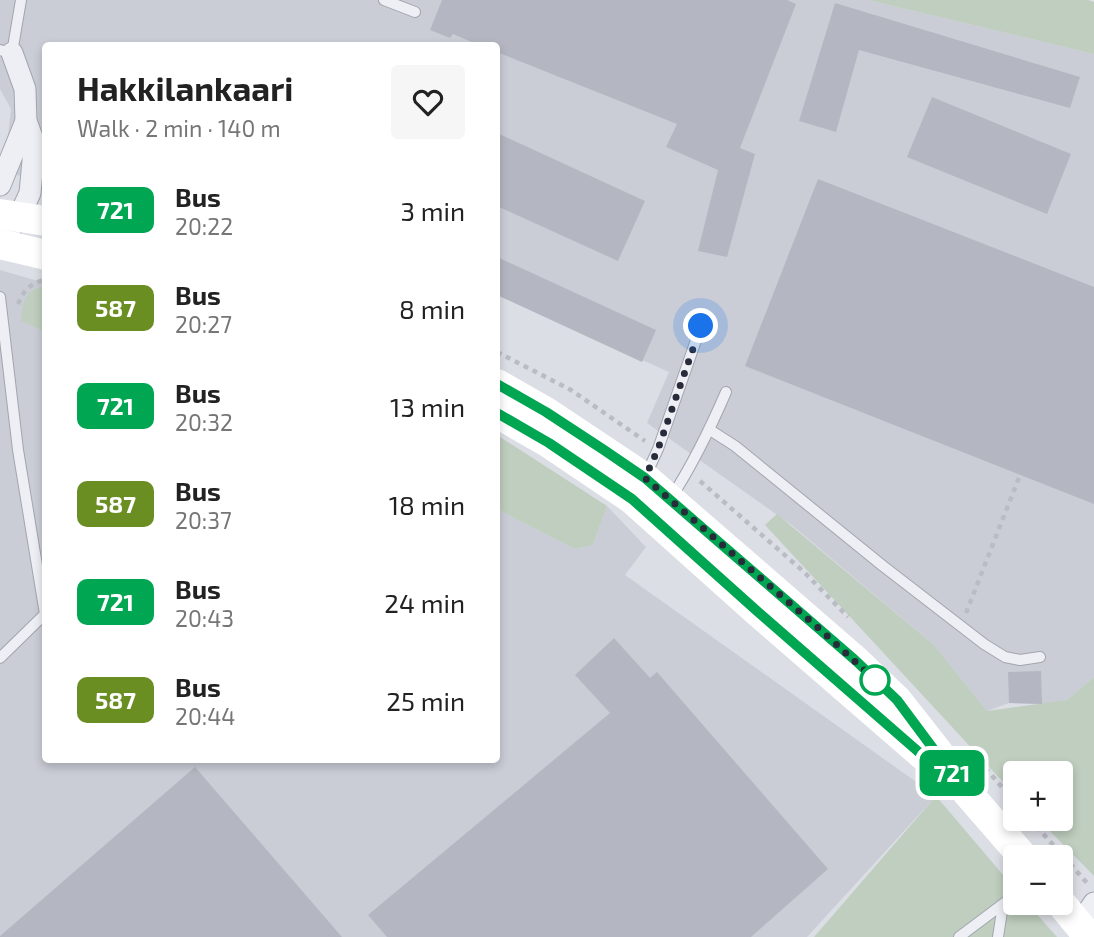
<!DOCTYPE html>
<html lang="en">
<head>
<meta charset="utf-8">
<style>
  body { margin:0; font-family:"Exo 2",sans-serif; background:#f6f6f6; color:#222; height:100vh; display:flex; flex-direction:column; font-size:26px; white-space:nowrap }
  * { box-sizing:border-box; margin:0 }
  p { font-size:23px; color:#767676 }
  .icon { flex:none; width:38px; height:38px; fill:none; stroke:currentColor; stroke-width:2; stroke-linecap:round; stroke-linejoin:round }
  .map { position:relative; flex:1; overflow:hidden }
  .details { position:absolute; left:42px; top:42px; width:458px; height:721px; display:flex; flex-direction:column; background:#fff; border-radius:7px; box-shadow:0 4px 10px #0003 }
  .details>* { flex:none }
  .badge { padding:0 14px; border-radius:10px; font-size:24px; line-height:46px }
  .tools { position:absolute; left:1003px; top:761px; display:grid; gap:14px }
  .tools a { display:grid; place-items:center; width:70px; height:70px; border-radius:7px; background:#fff; box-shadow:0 4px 10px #0003; font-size:35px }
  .you { position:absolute; width:35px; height:35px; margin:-18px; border:5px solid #fff; border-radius:50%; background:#1a73e8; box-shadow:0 0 0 10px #1a73e833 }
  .map>.badge { position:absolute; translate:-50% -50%; box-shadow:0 0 0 4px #fff }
  .round { display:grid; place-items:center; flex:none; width:74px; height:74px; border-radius:7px; background:#f6f6f6 }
  .overview { display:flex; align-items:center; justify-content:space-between; height:119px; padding:0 35px }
  h1 { font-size:33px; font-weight:700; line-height:52px }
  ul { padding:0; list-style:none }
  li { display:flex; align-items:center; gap:21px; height:98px; padding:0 35px }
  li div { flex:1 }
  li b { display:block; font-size:26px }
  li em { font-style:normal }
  li .badge { min-width:77px; font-weight:700; text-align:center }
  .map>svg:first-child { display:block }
  .built { fill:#cacdd6 }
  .green { fill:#bfcebe }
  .building { fill:#b4b7c1 }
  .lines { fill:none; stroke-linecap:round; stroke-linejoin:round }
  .lane-casing { stroke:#a2a5ae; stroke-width:12 }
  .street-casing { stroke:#a2a5ae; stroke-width:23 }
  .path { stroke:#babcc4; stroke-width:4.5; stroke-dasharray:5 5; stroke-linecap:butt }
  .lane { stroke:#eeeff4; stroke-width:10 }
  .street { stroke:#eeeff4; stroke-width:21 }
  .secondary { stroke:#fff; stroke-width:30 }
  .line-casing { stroke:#fff; stroke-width:16 }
  .line { stroke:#00a651; stroke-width:10 }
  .walk { stroke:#272b3a; stroke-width:7; stroke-dasharray:0 12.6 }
  .stop-dot { fill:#fff; stroke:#00a651; stroke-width:3.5 }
</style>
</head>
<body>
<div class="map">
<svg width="1094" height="937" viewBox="0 0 1094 937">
  <rect width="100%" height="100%" fill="#dcdee5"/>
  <!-- built -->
  <g class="built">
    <path d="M0 0H868L1094 54V677L1067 700 1042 704 1009 703 987 711 934 645 793 526 647 423 669 372 497 295V46H46L45 178 4 174 11 109 0 89Z"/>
    <path d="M0 270 45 283V285L30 291 21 321 45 332 46 760H497V509L575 549 593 545 607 506 646 547 625 575 936 796 807 937H0Z"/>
  </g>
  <!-- green -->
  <g class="green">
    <path d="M868 0H1088L1094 2V54Z"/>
    <path d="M45 285H46L45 332 21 321 23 304 30 291Z"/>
    <path d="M497 435 607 506 593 545 575 549 497 509Z"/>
    <path d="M777 514 934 645 987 711 1067 700 1094 677V876L1038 819H1060V774H1015V795L765 525Z"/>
    <path d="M936 796 1015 889V903H1027L1057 937H814Z"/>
  </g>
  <!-- building -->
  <g class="building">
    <path d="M442 0H787L796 4 740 148 755 154 727 257 698 251 718 170 666 147 677 124 497 52V46H481L453 34 450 38 430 30Z"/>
    <path d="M835 3 1080 77 1070 108 859 50 836 132 799 121Z"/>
    <path d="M932 97 1071 154 1047 214 907 157Z"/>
    <path d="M497 133 645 201 618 261 497 206Z"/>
    <path d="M818 179 1094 287V504L745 366Z"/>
    <path d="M497 257 656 330 642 362 497 295Z"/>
    <path d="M614 638 650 678 657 672 828 869 751 937H387L368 915 610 713 575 675Z"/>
    <path d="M1041 671 1042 704 1009 703 1008 672Z"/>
    <path d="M195 767 342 937H0V936Z"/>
  </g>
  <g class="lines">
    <!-- lane casing -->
    <g class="lane-casing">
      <g id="lane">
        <path d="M384 0 415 12"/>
        <path d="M0 50 12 53 21 0"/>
        <path d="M0 297 18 450 45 614 0 658"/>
        <path d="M710 430 735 446 883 566 984 644 1005 657 1020 660 1040 657"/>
        <path d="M646 475 658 449 701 326"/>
        <path d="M671 498C693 464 710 429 726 392"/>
        <path d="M959 937 1015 895"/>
        <path d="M998 937 1003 905"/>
      </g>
    </g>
    <!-- street casing -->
    <g class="street-casing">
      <g id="street">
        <path d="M0 185 26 121"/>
        <path d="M11 228 19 217 30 193 33 161V140L26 121 25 89 12 53"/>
        <path d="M1094 933 1086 934 1090 909 1094 903"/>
      </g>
    </g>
    <!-- path -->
    <g class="path">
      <path d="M18 304C24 290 29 285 43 280"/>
      <path d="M497 352 571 390 645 441"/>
      <path d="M700 481 803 571 848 617"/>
      <path d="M966 613 1020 475"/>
      <path d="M972 753 1015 802"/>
      <path d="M1030 819 1088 884"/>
    </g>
    <!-- lane -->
    <use href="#lane" class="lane"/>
    <!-- street -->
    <use href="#street" class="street"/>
    <!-- secondary -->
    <g class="secondary">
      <path d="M0 214 46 221"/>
      <path d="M0 244 46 255"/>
      <path d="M497 384 546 412 645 478 855 660 897 700 937 751 958 782 1024 858"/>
      <path d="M497 413 549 443 632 499 757 611 924 756"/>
      <path d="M1060 902 1089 937"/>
    </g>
  </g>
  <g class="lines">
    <!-- line casing -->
    <g class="line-casing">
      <path id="line" d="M497 384 546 412 604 450 645 478 706 531 855 660 897 700 958 782 921 754 757 611 632 499 549 443 497 413"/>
    </g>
    <!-- line -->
    <use href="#line" class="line"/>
    <!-- walk -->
    <path class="walk" d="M701 326 658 449 645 478 823 632 875 680"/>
  </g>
  <!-- markers -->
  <circle class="stop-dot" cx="875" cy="680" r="14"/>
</svg>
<div class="tools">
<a>+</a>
<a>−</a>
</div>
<div class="you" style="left:701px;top:326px"></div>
<b class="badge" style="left:952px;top:773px;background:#00a651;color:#fff">721</b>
<section class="details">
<div class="overview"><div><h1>Hakkilankaari</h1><p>Walk · 2 min · 140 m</p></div><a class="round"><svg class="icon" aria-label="heart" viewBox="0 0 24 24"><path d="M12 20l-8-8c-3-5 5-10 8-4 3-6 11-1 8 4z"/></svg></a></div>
<ul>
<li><span class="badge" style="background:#00a651;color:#fff">721</span><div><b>Bus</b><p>20:22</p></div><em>3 min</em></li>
<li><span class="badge" style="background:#6b8e23;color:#fff">587</span><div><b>Bus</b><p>20:27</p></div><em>8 min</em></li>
<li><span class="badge" style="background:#00a651;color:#fff">721</span><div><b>Bus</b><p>20:32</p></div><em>13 min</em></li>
<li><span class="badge" style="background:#6b8e23;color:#fff">587</span><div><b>Bus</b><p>20:37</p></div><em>18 min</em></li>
<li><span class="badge" style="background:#00a651;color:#fff">721</span><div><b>Bus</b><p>20:43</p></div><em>24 min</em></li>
<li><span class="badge" style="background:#6b8e23;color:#fff">587</span><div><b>Bus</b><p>20:44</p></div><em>25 min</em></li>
</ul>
</section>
</div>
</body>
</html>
